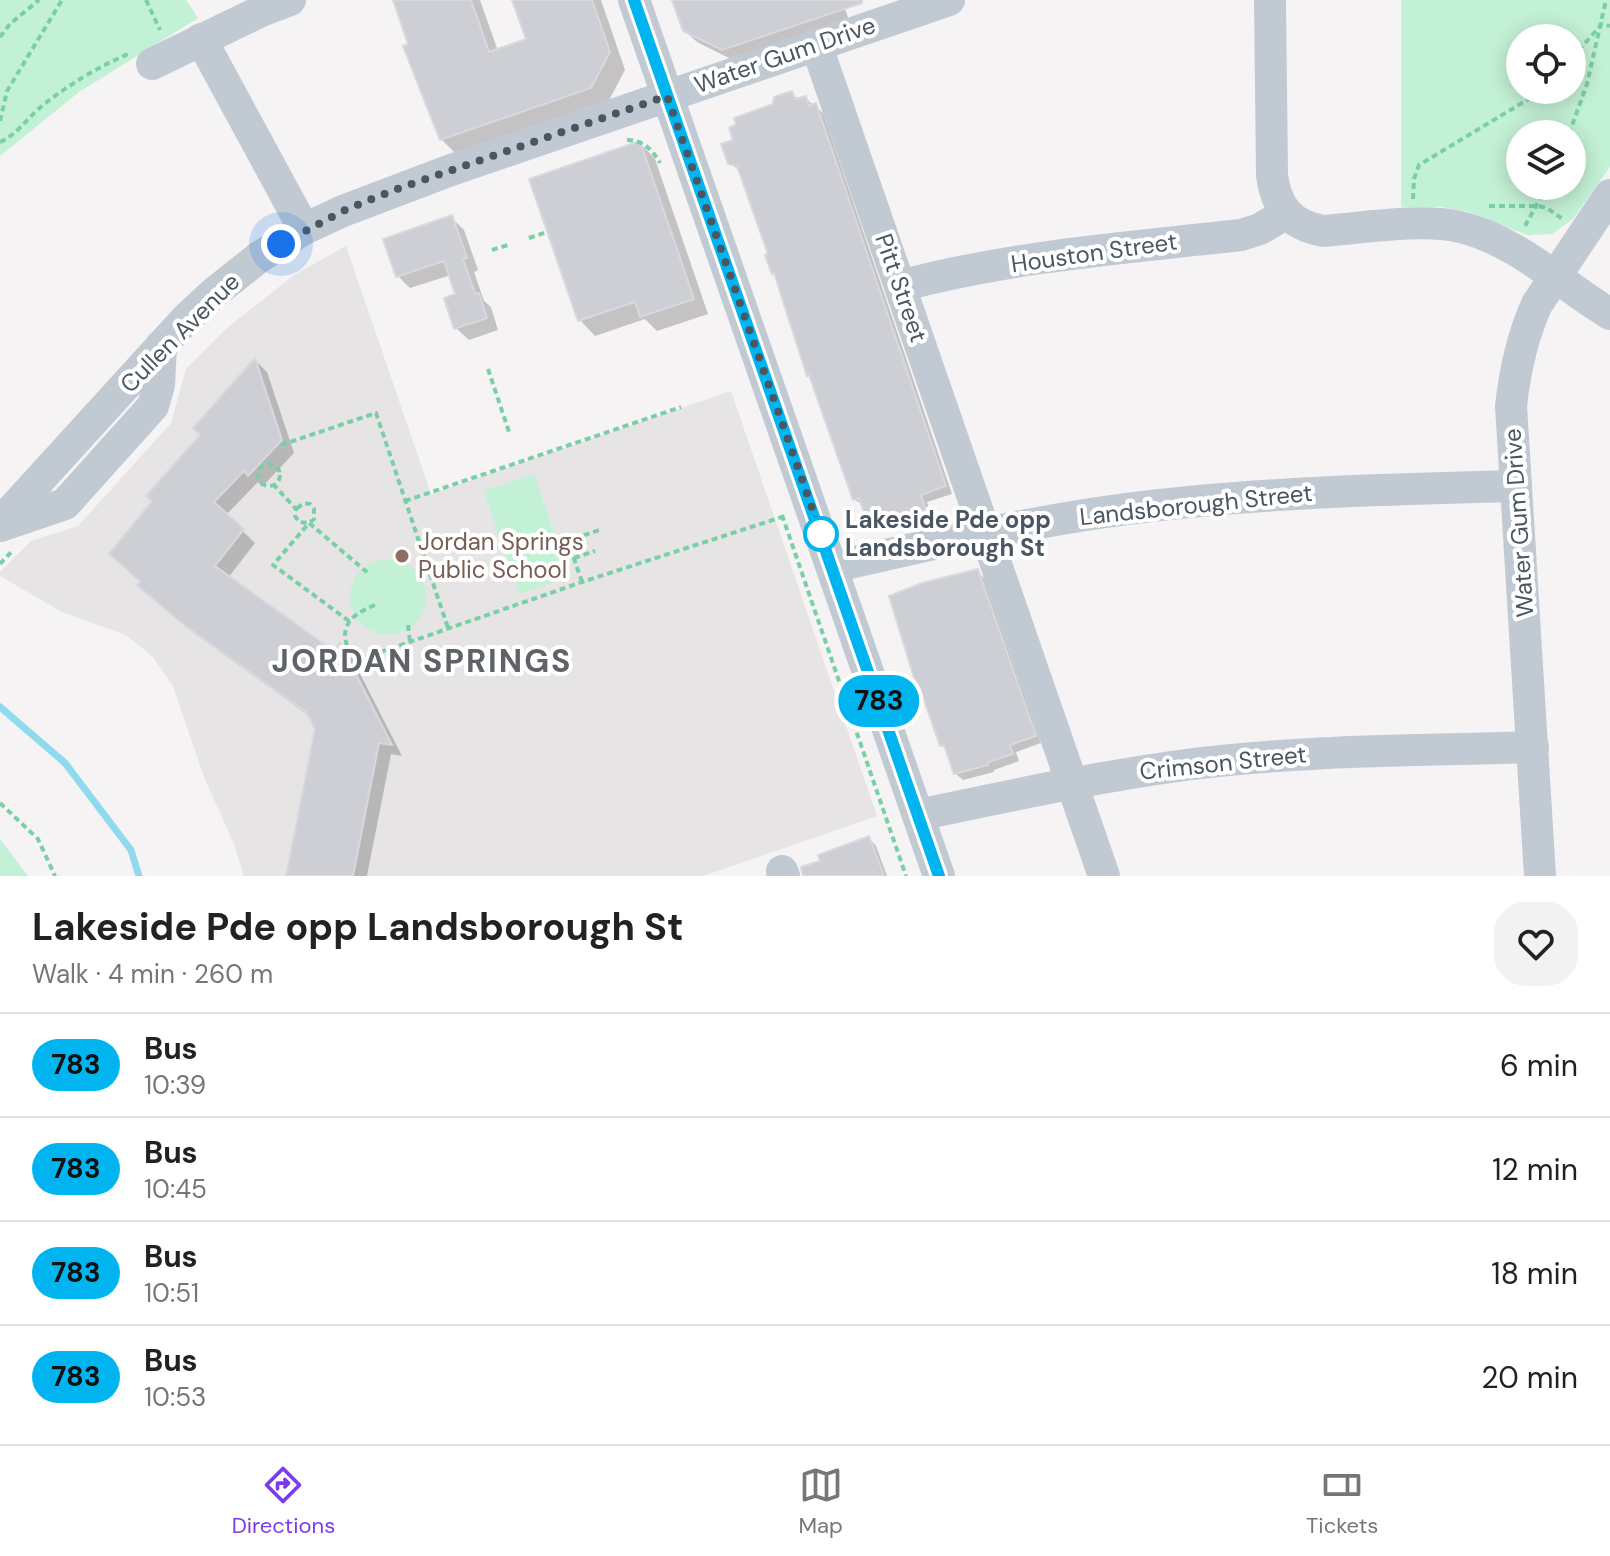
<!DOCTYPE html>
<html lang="en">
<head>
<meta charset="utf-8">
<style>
  body { margin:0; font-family:"DM Sans",sans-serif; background:#f2f2f2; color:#222; height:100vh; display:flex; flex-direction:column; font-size:30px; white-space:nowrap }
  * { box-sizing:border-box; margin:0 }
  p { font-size:26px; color:#767676 }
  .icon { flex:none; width:44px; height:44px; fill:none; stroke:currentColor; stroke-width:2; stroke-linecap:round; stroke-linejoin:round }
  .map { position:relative; height:876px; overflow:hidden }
  .side { display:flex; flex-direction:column; background:#fff; flex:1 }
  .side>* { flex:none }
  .badge { padding:0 16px; border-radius:26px; font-size:28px; line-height:52px }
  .controls { position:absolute; left:1506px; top:24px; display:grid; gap:16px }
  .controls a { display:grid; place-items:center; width:80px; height:80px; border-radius:50%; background:#fff; box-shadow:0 4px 20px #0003; font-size:40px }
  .you { position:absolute; width:40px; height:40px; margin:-20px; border:6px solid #fff; border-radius:50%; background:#1a73e8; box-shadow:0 0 0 12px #1a73e833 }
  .map>.badge { position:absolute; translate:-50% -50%; box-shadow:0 0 0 4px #fff }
  .round { display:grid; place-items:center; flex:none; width:84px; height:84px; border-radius:32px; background:#f2f2f2 }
  .summary { display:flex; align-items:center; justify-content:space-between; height:136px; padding:0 32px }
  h1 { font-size:38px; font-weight:700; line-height:60px }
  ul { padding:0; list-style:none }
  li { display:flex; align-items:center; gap:24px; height:104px; padding:0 32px; border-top:2px solid #e0e0e0 }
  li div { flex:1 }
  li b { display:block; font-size:30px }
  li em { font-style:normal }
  li .badge { min-width:88px; font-weight:700; text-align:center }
  .menu { display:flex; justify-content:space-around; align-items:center; height:112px; border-top:2px solid #e0e0e0; background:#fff; font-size:22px; color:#767676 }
  .menu a { display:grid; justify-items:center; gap:4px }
  .menu .active { color:#7c3aed }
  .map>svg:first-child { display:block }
  .education { fill:#e6e4e5 }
  .green { fill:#c3f1d5; fill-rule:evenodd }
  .shadow { fill:#0003 }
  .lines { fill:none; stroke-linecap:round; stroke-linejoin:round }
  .stream { stroke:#90daee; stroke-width:7 }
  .building { fill:#cdcfd5; stroke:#d7d9de; stroke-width:2 }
  .path { stroke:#7ad0a6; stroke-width:4; stroke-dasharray:6 4; stroke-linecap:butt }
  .minor { stroke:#c1cad2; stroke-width:32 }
  .line-casing { stroke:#fff; stroke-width:18 }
  .line { stroke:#00b5ef; stroke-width:12 }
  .walk { stroke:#4a5661; stroke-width:8; stroke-dasharray:0 14.4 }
  .stop-dot { fill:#fff; stroke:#00b5ef; stroke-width:4 }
  .education-dot { fill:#8d6e63; stroke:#fff; stroke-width:3 }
  .labels { text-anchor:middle; stroke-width:8; stroke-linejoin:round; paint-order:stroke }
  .street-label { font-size:24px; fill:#4a5661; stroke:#fff }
  .stop-label { font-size:24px; font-weight:bold; fill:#4a5661; stroke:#fff; text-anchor:start }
  .education-label { font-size:24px; fill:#785e54; stroke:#fff; text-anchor:start }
  .district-label { font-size:32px; font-weight:bold; letter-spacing:2px; fill:#5f6368; stroke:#fff }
</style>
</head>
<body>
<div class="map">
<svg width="1610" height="876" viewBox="0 0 1610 876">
  <rect width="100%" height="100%" fill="#f5f3f3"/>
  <!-- education -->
  <path class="education" d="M346 246 431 494 731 391 877 816 703 876H244L234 844 204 777 173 686 152 656 126 635 62 612 0 576V572L31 541 78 526 171 423 186 369 227 328 294 275Z"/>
  <!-- green -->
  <g class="green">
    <path d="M0 0H186L198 18 79 92 0 156Z"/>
    <path d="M1401 0H1610V167L1573 219 1552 234 1528 235 1465 211 1442 207H1401ZM1520 38H1572V90H1520ZM1520 134H1572V186H1520Z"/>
    <path d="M534 474 569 577 519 594 484 491Z"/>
    <circle cx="388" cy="597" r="38"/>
    <path d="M0 839 28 876H0Z"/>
  </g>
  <!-- shadow -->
  <g class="shadow">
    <path d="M395 0H480L498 51 528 40 515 0H601L625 70 607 104 458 156 441 139Z"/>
    <path d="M674 0H842L850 23 735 61 697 42 684 30Z"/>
    <path d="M791 93 799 100 805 98 823 113 952 494 927 502 932 518 901 528 897 524 877 531 870 523 864 506 854 499 778 278 773 273 771 255 741 172 730 163 735 142Z"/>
    <path d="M640 143 655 159 708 314 657 331 645 319 595 336 580 320 532 180Z"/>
    <path d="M452 218 464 230 478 270 474 272 484 301 491 307 498 330 469 340 456 328 458 295 451 275 410 288 398 276Z"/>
    <path d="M255 360 267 372 294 453 262 487 258 482 226 515 255 543 228 578 334 653 340 646 352 658 402 756 391 754 367 876H288L317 729 311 717 194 633 152 598 143 583 155 502Z"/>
    <path d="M977 571 984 578 1041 743 1016 752 1019 761 994 770V772L963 780 955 773 948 751 942 745Z"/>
    <path d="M869 838 876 846 887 876H805L823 862Z"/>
  </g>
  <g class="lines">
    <!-- stream -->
    <path class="stream" d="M0 707 65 763 131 850 139 876"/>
  </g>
  <!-- building -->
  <g class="building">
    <path d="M393 0H471L489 52 526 39 512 0H592L610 52 591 88 440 140 403 46 408 44Z"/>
    <path d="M672 0H862V3L722 50 683 31Z"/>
    <path d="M792 91 795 99 806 96 809 106 816 103 946 486 921 495 926 510 892 522 890 517 868 524 859 498 853 500 809 375 807 376 774 273 772 274 765 255 768 254 737 166 728 164 721 144 733 140 729 128 736 124 734 118 773 104 774 97Z"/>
    <path d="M640 141 694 299 640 317 635 302 578 321 529 179Z"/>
    <path d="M452 215 467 258 463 259 475 294 479 293 487 318 454 329 444 298 455 294 444 261 396 277 383 239Z"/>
    <path d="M255 358 282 440 248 476 244 471 214 502 244 529 215 566 334 651 340 643 392 745 379 743 353 876H286L315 729 306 712 179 621 137 585 141 582 109 554 152 501 146 496 200 435 193 428Z"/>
    <path d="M978 569 1036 736 1010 745 1013 754 988 762V765L954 774 944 745 940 746 923 697H920L889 596 922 583Z"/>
    <path d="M869 836 884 876H803L801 867 820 861 818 855Z"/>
  </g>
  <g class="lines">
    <!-- path -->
    <g class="path">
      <path d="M146 0 160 30"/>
      <path d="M0 37 10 24 39 0"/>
      <path d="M1572 58 1602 24 1610 26"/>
      <path d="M0 121 7 91 62 0"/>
      <path d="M1569 134 1587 84 1606 0"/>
      <path d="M627 140C643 140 652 149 660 163"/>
      <path d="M0 142C17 135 28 117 42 106 68 85 98 67 128 54"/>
      <path d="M1413 199 1414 179 1419 165 1527 100 1539 90"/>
      <path d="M1489 206H1538L1547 208 1564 220"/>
      <path d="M1525 226 1547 186"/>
      <path d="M529 238 547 232"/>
      <path d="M492 250 511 244"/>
      <path d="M488 369 510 435"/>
      <path d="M281 445 376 413 448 628"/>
      <circle cx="269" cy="475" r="11"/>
      <path d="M273 484 296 509 295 516 299 522 309 523 314 519V509L310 504 304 503 296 509"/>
      <path d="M405 501 681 407"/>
      <path d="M782 515 906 876"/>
      <path d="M574 558 595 551"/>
      <path d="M0 564 13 550"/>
      <path d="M582 582 568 541 602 529"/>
      <path d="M375 605C345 617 336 632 355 661L582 582 782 517"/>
      <path d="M349 621 273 565 309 523 368 573"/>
      <path d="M408 625 410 642"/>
      <path d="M0 803 38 839 55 876"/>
    </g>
    <!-- minor -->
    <g class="minor">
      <path d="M634 0 939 876"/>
      <path d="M1270 0 1272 175C1276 208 1291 225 1323 231 1363 228 1422 218 1460 227 1516 240 1562 285 1610 314"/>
      <path d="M201 39 304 229"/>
      <path d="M816 44 1104 876"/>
      <path d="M152 64 261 11 290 0"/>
      <path d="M900 286C1011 256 1127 248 1241 235L1260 229 1285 214"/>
      <path d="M0 523 186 319 214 293 258 258 304 229 343 211 451 170 949 0"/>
      <path d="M0 526 65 504 153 406 159 385 161 346"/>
      <path d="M833 567C941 542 1049 517 1160 505 1278 492 1397 489 1516 486"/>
      <path d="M918 815C1009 796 1100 776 1193 764 1306 750 1419 751 1533 747"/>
      <path d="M782 871 784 876"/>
      <path d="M1540 876 1511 406C1515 370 1522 337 1537 304L1610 195"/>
    </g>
  </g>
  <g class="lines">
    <!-- line casing -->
    <g class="line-casing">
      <path id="line" d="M634 0 939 876"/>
    </g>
    <!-- line -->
    <use href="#line" class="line"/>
    <!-- walk -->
    <path class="walk" d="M281 244 343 211 394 190 667 96 823 539 821 534"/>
  </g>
  <!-- markers -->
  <circle class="stop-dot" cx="821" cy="534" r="16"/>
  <circle class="education-dot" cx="402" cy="556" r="8"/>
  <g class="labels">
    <!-- street labels -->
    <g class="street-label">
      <text transform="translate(785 55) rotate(-19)" y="8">Water Gum Drive</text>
      <text transform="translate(1094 253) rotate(-8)" y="8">Houston Street</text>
      <text transform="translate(901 288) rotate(71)" y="8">Pitt Street</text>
      <text transform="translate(180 333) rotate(-45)" y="8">Cullen Avenue</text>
      <text transform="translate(1196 505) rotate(-6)" y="8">Landsborough Street</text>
      <text transform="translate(1519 523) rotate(-94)" y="8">Water Gum Drive</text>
      <text transform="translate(1223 763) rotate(-6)" y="8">Crimson Street</text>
    </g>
    <!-- stop labels -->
    <g class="stop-label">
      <text x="845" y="528">Lakeside Pde opp<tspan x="845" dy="28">Landsborough St</tspan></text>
    </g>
    <!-- education labels -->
    <g class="education-label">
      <text x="418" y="550">Jordan Springs<tspan x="418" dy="28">Public School</tspan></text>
    </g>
    <!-- district labels -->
    <g class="district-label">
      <text x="422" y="672">JORDAN SPRINGS</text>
    </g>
  </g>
</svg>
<div class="controls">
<a><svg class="icon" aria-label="locate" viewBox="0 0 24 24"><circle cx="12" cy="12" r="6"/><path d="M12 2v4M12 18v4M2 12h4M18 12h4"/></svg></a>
<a><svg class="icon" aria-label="layers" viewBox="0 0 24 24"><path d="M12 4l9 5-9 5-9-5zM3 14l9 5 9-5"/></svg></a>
</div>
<div class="you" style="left:281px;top:244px"></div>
<b class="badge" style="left:879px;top:701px;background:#00b5ef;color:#111">783</b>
</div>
<section class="side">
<div class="summary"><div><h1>Lakeside Pde opp Landsborough St</h1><p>Walk · 4 min · 260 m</p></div><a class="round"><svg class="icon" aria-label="heart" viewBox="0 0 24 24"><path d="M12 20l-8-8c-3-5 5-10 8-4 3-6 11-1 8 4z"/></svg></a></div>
<ul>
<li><span class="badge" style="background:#00b5ef;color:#111">783</span><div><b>Bus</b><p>10:39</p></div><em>6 min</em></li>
<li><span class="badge" style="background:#00b5ef;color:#111">783</span><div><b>Bus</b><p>10:45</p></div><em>12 min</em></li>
<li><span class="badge" style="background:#00b5ef;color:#111">783</span><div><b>Bus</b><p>10:51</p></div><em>18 min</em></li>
<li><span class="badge" style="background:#00b5ef;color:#111">783</span><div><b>Bus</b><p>10:53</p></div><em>20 min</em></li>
</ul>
</section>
<nav class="menu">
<a class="active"><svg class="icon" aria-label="directions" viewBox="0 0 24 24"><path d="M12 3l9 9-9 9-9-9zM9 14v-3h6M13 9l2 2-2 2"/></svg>Directions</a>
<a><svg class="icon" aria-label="map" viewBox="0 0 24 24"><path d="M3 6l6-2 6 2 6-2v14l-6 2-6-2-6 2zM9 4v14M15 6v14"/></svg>Map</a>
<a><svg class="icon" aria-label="tickets" viewBox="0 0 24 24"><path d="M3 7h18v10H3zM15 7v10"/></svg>Tickets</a>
</nav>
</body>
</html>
